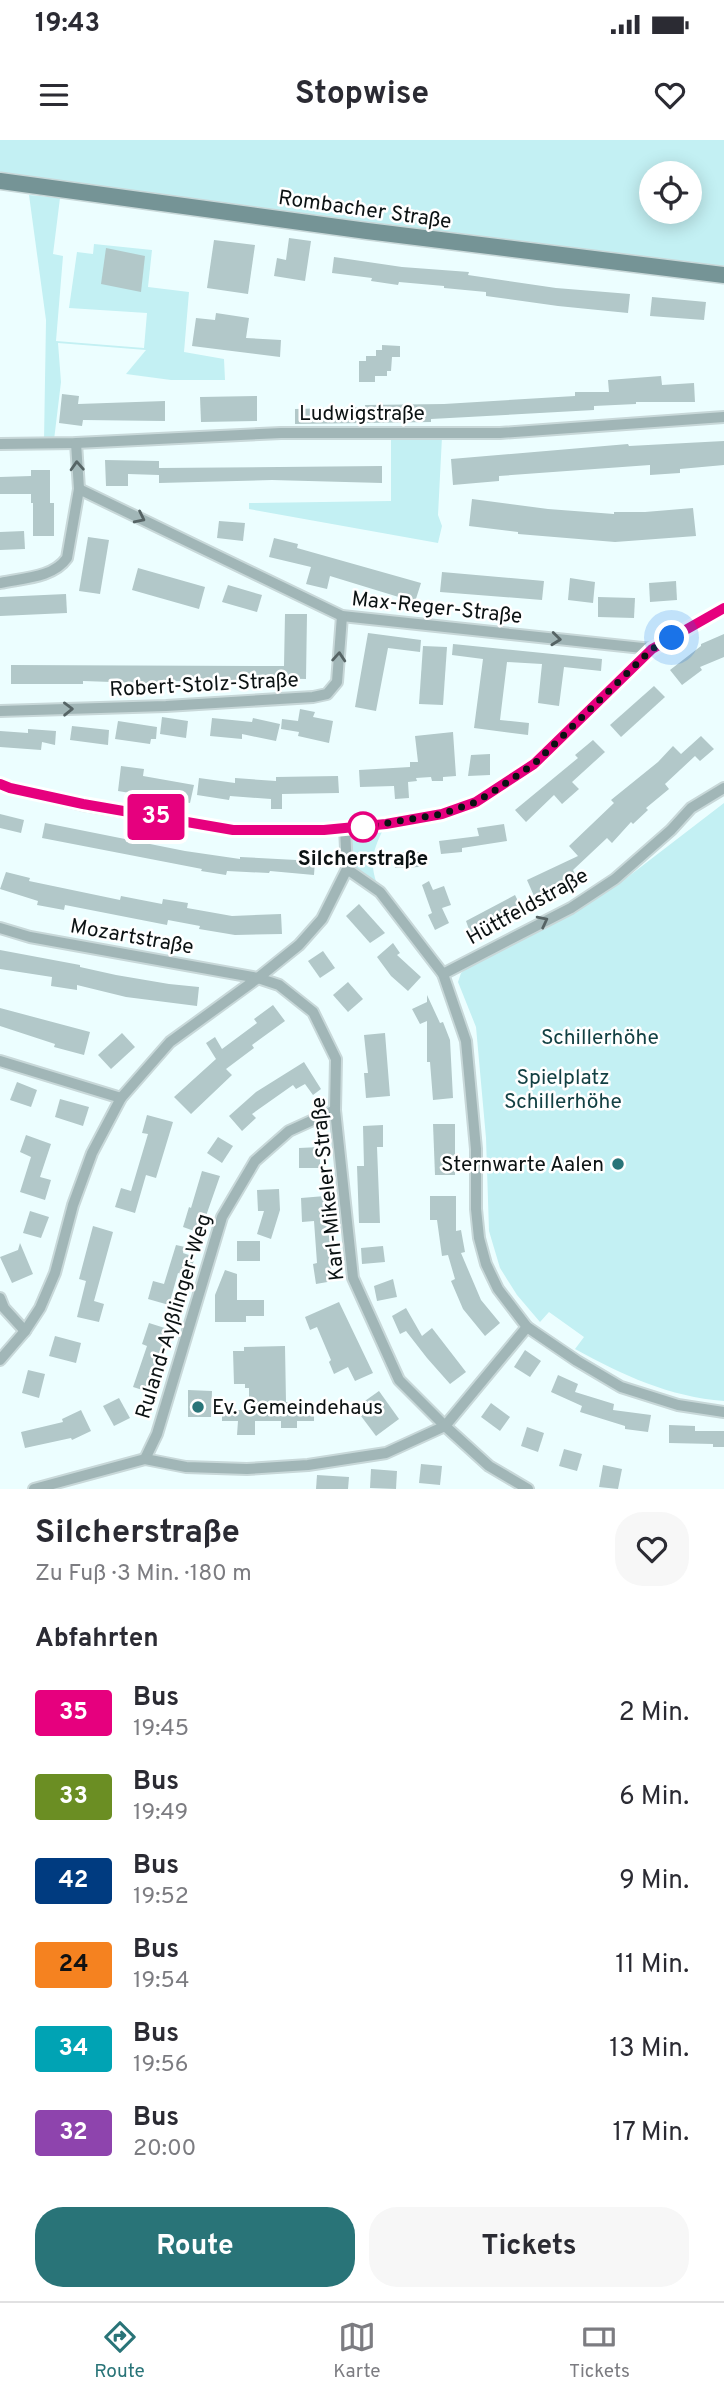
<!DOCTYPE html>
<html lang="de">
<head>
<meta charset="utf-8">
<style>
  body { margin:0; font-family:Overpass,sans-serif; background:#f7f7f7; color:#2b2b33; height:100vh; display:flex; flex-direction:column; font-size:26px; white-space:nowrap }
  * { box-sizing:border-box; margin:0 }
  p { font-size:23px; color:#7c7c81 }
  .icon { flex:none; width:38px; height:38px; fill:none; stroke:currentColor; stroke-width:2; stroke-linecap:round; stroke-linejoin:round }
  .map { position:relative; height:1349px; overflow:hidden }
  .panel { display:flex; flex-direction:column; background:#fff; flex:1 }
  .panel>* { flex:none }
  .badge { padding:0 14px; border-radius:5px; font-size:24px; line-height:46px }
  .buttons { position:absolute; left:639px; top:21px; display:grid; gap:14px }
  .buttons a { display:grid; place-items:center; width:63px; height:63px; border-radius:50%; background:#fff; box-shadow:0 4px 18px #0003; font-size:35px }
  .you { position:absolute; width:35px; height:35px; margin:-18px; border:5px solid #fff; border-radius:50%; background:#1a73e8; box-shadow:0 0 0 10px #1a73e833 }
  .map>.badge { position:absolute; translate:-50% -50%; box-shadow:0 0 0 4px #fff }
  h2 { padding:0 35px; font-size:26px; line-height:63px }
  .round { display:grid; place-items:center; flex:none; width:74px; height:74px; border-radius:28px; background:#f7f7f7 }
  .overview { display:flex; align-items:center; justify-content:space-between; height:119px; padding:0 35px }
  h1 { font-size:33px; font-weight:700; line-height:52px }
  .cta { display:flex; gap:14px; margin-top:auto; padding:14px 35px }
  .cta a { flex:1; height:80px; border-radius:28px; background:#297478; color:#fff; font-size:28px; font-weight:700; line-height:80px; text-align:center }
  .cta a+a { background:#f7f7f7; color:#2b2b33 }
  ul { padding:0; list-style:none }
  li { display:flex; align-items:center; gap:21px; height:84px; padding:0 35px }
  li div { flex:1 }
  li b { display:block; font-size:26px }
  li em { font-style:normal }
  li .badge { min-width:77px; font-weight:700; text-align:center }
  .status { display:flex; justify-content:space-between; align-items:center; height:49px; padding:0 35px; background:#fff; direction:ltr }
  .status svg { height:19px; fill:currentColor }
  header { display:flex; justify-content:space-between; align-items:center; height:91px; padding:0 35px; background:#fff; font-size:32px; font-weight:700 }
  .menu { display:flex; justify-content:space-around; align-items:center; height:98px; border-top:2px solid #e1e1e2; background:#fff; font-size:19px; color:#7c7c81 }
  .menu a { display:grid; justify-items:center; gap:4px }
  .menu .current { color:#297478 }
  .map>svg:first-child { display:block }
  .green { fill:#c3f0f3; fill-rule:evenodd }
  .building { fill:#b2c8c9 }
  .lines { fill:none; stroke-linecap:round; stroke-linejoin:round }
  .minor-casing { stroke:#c8d8d9; stroke-width:14 }
  .secondary-casing { stroke:#c8d8d9; stroke-width:19 }
  .minor { stroke:#a1b6b7; stroke-width:10 }
  .secondary { stroke:#759496; stroke-width:16 }
  .oneway { stroke:#566465 }
  .line-casing { stroke:#fff; stroke-width:16 }
  .line { stroke:#e6007e; stroke-width:10 }
  .walk { stroke:#0b1213; stroke-width:7; stroke-dasharray:0 12.6 }
  .stop-dot { fill:#fff; stroke:#e6007e; stroke-width:3.5 }
  .poi-dot { fill:#297478; stroke:#fff; stroke-width:2.5 }
  .labels { text-anchor:middle; stroke-width:5; stroke-linejoin:round; paint-order:stroke }
  .street-label { font-size:21px; fill:#0b1213; stroke:#fff }
  .stop-label { font-size:21px; font-weight:bold; fill:#0b1213; stroke:#fff }
  .park-label { font-size:21px; fill:#124043; stroke:#fff }
  .poi-label { font-size:21px; fill:#0b1213; stroke:#fff; text-anchor:end }
</style>
</head>
<body>
<div class="status"><b>19:43</b><svg viewBox="0 0 49 12"><path d="M0 12V9h3v3zM5 12V6h3v6zM10 12V3h3v9zM15 12V0h3v12zM26 1h20v11H26zM47 4h2v5h-2z"/></svg></div>
<header><svg class="icon" aria-label="menu" viewBox="0 0 24 24"><path d="M4 6h16M4 12h16M4 18h16"/></svg>Stopwise<svg class="icon" aria-label="heart" viewBox="0 0 24 24"><path d="M12 20l-8-8c-3-5 5-10 8-4 3-6 11-1 8 4z"/></svg></header>
<div class="map">
<svg width="724" height="1349" viewBox="0 0 724 1349">
  <rect width="100%" height="100%" fill="#ecfeff"/>
  <!-- green -->
  <g class="green">
    <path d="M0 0H724V128L0 38ZM651 33H690V72H651Z"/>
    <path d="M29 55 60 58 53 114 63 116 56 201 144 208 147 173 69 168 77 112 93 114 94 104 152 110 148 147 189 152 184 212 224 219 225 240H171L126 234 146 210 58 203 61 242 54 300 44 301 46 180Z"/>
    <path d="M442 297 438 375 442 386 438 403 249 369V363L391 361V298Z"/>
    <path d="M724 663V1261C670 1257 622 1235 575 1209L584 1197 549 1172 540 1182 517 1155 500 1128 489 1091 486 998 476 887 458 842 461 833 475 822 616 746Z"/>
    <path d="M386 684C372 711 368 723 380 752L350 727 347 692Z"/>
  </g>
  <!-- building -->
  <g class="building">
    <path d="M289 98 311 101 305 141 274 136 277 118 286 120Z"/>
    <path d="M214 100 255 105 248 154 207 148Z"/>
    <path d="M106 108 145 116 141 152 101 144Z"/>
    <path d="M334 117 402 127 469 132 468 135 556 148 630 154 628 173 558 166 486 156V152L444 148V146L399 142 398 145 371 141 372 138 332 133Z"/>
    <path d="M652 157 706 162 704 180 650 176Z"/>
    <path d="M216 173 249 178 246 198 281 200 280 217 192 206 196 178 215 180Z"/>
    <path d="M382 205 400 206V217H392L391 231H387V236H375V242H359V221H366V216H376V210H382Z"/>
    <path d="M661 236 662 245 694 243 695 262H636V264L594 266V270L431 279V282L295 284V269L365 267V265L444 264 575 256V252H609L608 240Z"/>
    <path d="M62 254 79 256 78 264 165 261V281L83 280 82 286 59 283Z"/>
    <path d="M257 256V281L201 282 200 257Z"/>
    <path d="M724 301V325L680 329V333L650 335V325L499 336V341L453 345 451 319 628 304 629 306Z"/>
    <path d="M105 320 159 321V328L382 326V343L272 340 159 343V335L128 334V346H106Z"/>
    <path d="M31 330H50V363H54V396H33V363H31V354H0V337L31 336Z"/>
    <path d="M472 359 548 369 614 374V372H645L693 368 696 396 615 402 518 394V392L469 386Z"/>
    <path d="M219 381 245 383 243 401 217 398Z"/>
    <path d="M24 391 25 409 0 410V392Z"/>
    <path d="M88 397 109 400 100 454 79 451Z"/>
    <path d="M274 398 298 404 297 408 421 443 415 462 330 436 327 449 306 444 311 427 269 417Z"/>
    <path d="M138 428 205 447 199 469 132 450Z"/>
    <path d="M442 432 544 441 542 460 440 452Z"/>
    <path d="M570 438 595 442 593 463 568 460Z"/>
    <path d="M676 441 677 460 650 462 649 443Z"/>
    <path d="M228 445 262 455 257 472 222 462Z"/>
    <path d="M66 454 67 473 0 476V457Z"/>
    <path d="M598 457 635 458 634 478 598 477Z"/>
    <path d="M285 474H307L306 539 267 538V542L169 541V544L83 541V544H11V525L284 526Z"/>
    <path d="M368 493 421 500 420 512 388 508 376 571 355 567Z"/>
    <path d="M724 494V517L700 527 702 530 682 545 670 530 701 506V504Z"/>
    <path d="M453 504 602 519 601 531 564 527 559 566 538 563 542 524 507 522 500 580 529 583 528 595 474 588 483 519 452 515Z"/>
    <path d="M423 506 447 507 443 565 419 564Z"/>
    <path d="M654 546 665 557 621 597 610 585Z"/>
    <path d="M300 569 315 572 313 577 333 581 329 603 298 596 299 592 281 589 282 579 298 581Z"/>
    <path d="M162 577 188 581 186 598 160 594Z"/>
    <path d="M212 578 252 582 253 578 280 584 276 601 242 594V599L210 596Z"/>
    <path d="M118 581 157 587 156 599H151L150 604 115 599Z"/>
    <path d="M72 586 109 590 108 605 70 600Z"/>
    <path d="M28 589 56 591 55 605 42 602 41 610 0 607V591L28 593Z"/>
    <path d="M453 592 456 636 443 637V641H432L431 637 416 638 417 641 408 642 409 658 395 659 394 646 360 647 359 630 410 627V622H418L415 596Z"/>
    <path d="M701 596 714 609 700 621 695 616 665 644 669 649 646 668 648 670 633 684 631 682 612 703 607 698 573 730 576 736 534 756 527 740 578 716 569 706 614 663 611 660 658 622 673 606 681 614Z"/>
    <path d="M593 600 605 612 572 642 579 649 562 664 554 655 526 682 515 670 578 618 575 615Z"/>
    <path d="M490 614V635L468 636 471 615Z"/>
    <path d="M121 626 144 629 143 636 194 645 190 663 118 651Z"/>
    <path d="M338 636 339 653 282 654V669H271V659L230 656 229 660 197 655 199 638 235 643V638L276 641V637Z"/>
    <path d="M0 674 24 680 21 693 0 688Z"/>
    <path d="M45 683 185 711 240 719V717L315 721 314 735 270 731 269 733 227 731 226 735 201 731 202 729 42 698Z"/>
    <path d="M504 684 507 701 462 708V712L441 714 439 701 479 696 477 688Z"/>
    <path d="M419 712 420 727 395 728 394 713Z"/>
    <path d="M6 732 30 738 29 741 120 760 121 756 162 764 163 759 188 763 187 768 232 776 281 774 282 794 235 795 199 789 200 786 168 780 167 785 65 765 64 770 37 765 38 761 0 749Z"/>
    <path d="M429 741 433 750 444 746 451 765 442 768 449 783 435 790 428 775 432 773 422 745Z"/>
    <path d="M515 755 520 765 488 782 491 788 472 798 466 781Z"/>
    <path d="M359 764 385 793 370 803 346 776Z"/>
    <path d="M393 803 400 813 397 815 421 837 408 851 391 836 377 817Z"/>
    <path d="M0 810 80 825V827L116 835 169 844 199 847 197 866 126 857 77 845V850L51 846 52 837 0 829Z"/>
    <path d="M323 811 335 828 320 838 308 821Z"/>
    <path d="M348 842 363 859 348 872 333 855Z"/>
    <path d="M427 855 440 883 443 882 450 900 453 958 433 960 430 922H427V881L420 884 412 869 427 862Z"/>
    <path d="M273 865 285 881 252 905 254 908 226 929 232 935 191 974 174 957 216 919 206 903 215 897 222 909 257 883 254 879Z"/>
    <path d="M0 868 90 892 84 915 54 907 55 904 0 886Z"/>
    <path d="M122 893 135 907 111 929 98 915Z"/>
    <path d="M385 893 390 956 366 958 364 933H368L364 895Z"/>
    <path d="M304 922 321 949 313 955 305 944 296 949 293 945 252 974 256 978 242 991 229 976 256 952Z"/>
    <path d="M17 942 37 950 31 967 10 960Z"/>
    <path d="M60 959 89 967 83 986 55 977Z"/>
    <path d="M147 975 173 982 156 1038 146 1035 135 1073 115 1067 121 1048 131 1051 148 994 142 993Z"/>
    <path d="M433 984H455V1035H435Z"/>
    <path d="M383 985V1007H377L380 1083H359L357 1026H364L363 986Z"/>
    <path d="M26 995 51 1004 40 1037 51 1040 45 1060 20 1052 31 1017 20 1012Z"/>
    <path d="M218 997 233 1006 222 1023 207 1013Z"/>
    <path d="M320 1007V1028H299V1008Z"/>
    <path d="M202 1031 220 1036 200 1093 183 1087 189 1067 191 1068Z"/>
    <path d="M279 1049 280 1070 271 1099 257 1094 264 1071H258L257 1050Z"/>
    <path d="M325 1056 327 1095H329L330 1109H328L333 1141 316 1144 313 1124 317 1123 314 1081 302 1082 301 1058Z"/>
    <path d="M430 1056H456V1091L461 1090 465 1112 461 1113 481 1160 500 1183 485 1196 463 1169 451 1141 455 1139 448 1115 442 1116 437 1080H430Z"/>
    <path d="M30 1071 49 1077 41 1098 23 1093Z"/>
    <path d="M93 1086 113 1092 94 1161 104 1164 99 1182 77 1177 86 1141 79 1139Z"/>
    <rect x="237" y="1101" width="23" height="20"/>
    <path d="M20 1103 33 1134 12 1143 0 1117 18 1110Z"/>
    <path d="M176 1105 185 1107 183 1113 195 1117 189 1136 178 1133 169 1165 148 1159 153 1141 164 1144Z"/>
    <path d="M383 1106 385 1122 362 1124 361 1108Z"/>
    <path d="M225 1130 237 1134V1160H264V1176H246V1182H215V1155Z"/>
    <path d="M393 1139 397 1157 377 1161 374 1146Z"/>
    <path d="M339 1162 373 1233 355 1241 348 1227 334 1234 329 1222 331 1220 317 1187 310 1190 305 1177Z"/>
    <path d="M406 1168 422 1196 432 1188 466 1232 450 1244 427 1218 406 1191 400 1194 392 1176Z"/>
    <path d="M149 1183 168 1189 155 1229 159 1231 152 1253 133 1247 147 1206 142 1204Z"/>
    <path d="M55 1196 81 1203 76 1223 49 1216Z"/>
    <path d="M285 1206 286 1262H314V1281H297V1288H281V1281H255V1295H237L238 1281H222V1270H249V1248H245V1244H234L233 1211H244V1207Z"/>
    <path d="M525 1210 541 1221 530 1237 514 1227Z"/>
    <path d="M28 1230 45 1234 39 1258 22 1253Z"/>
    <path d="M558 1235 578 1244 575 1252 614 1264 613 1270 651 1275 648 1292 625 1289V1286L580 1272 582 1266 551 1252Z"/>
    <path d="M188 1250 212 1251 211 1277H188Z"/>
    <path d="M379 1251 399 1279 376 1296 355 1268Z"/>
    <path d="M119 1258 130 1278 114 1286 103 1266Z"/>
    <path d="M491 1263 510 1277 500 1291 481 1277Z"/>
    <path d="M81 1270 91 1291 72 1300 71 1298 25 1308 21 1292 63 1282 62 1279Z"/>
    <path d="M669 1285 695 1286V1291H724V1307H713V1304L669 1303Z"/>
    <path d="M527 1287 544 1293 538 1312 521 1306Z"/>
    <path d="M564 1309 582 1314 577 1331 559 1326Z"/>
    <path d="M421 1324 442 1326 440 1345 419 1343Z"/>
    <path d="M603 1325 622 1329 618 1349 599 1347Z"/>
    <path d="M371 1329 397 1331 396 1349 370 1348Z"/>
    <path d="M317 1335 349 1337 348 1349H316Z"/>
  </g>
  <g class="lines">
    <!-- minor casing -->
    <g class="minor-casing">
      <g id="minor">
        <path d="M0 304 76 303 281 293H500L724 277"/>
        <path d="M79 349 342 476 652 509"/>
        <path d="M0 443C23 438 53 438 67 418L79 349 76 303"/>
        <path d="M0 571 166 566 313 557 327 554 337 542 342 476"/>
        <path d="M0 644 10 648 83 665 234 690H324L386 684 442 674 476 662 534 623 652 509 724 468"/>
        <path d="M345 688 347 729 380 752 443 834 466 901 476 1009V1069L479 1098 486 1124 498 1149 527 1187 577 1221 621 1247 678 1265 724 1272"/>
        <path d="M0 788 30 797 258 838 279 845 313 872 336 919 335 970 353 1138 399 1240 445 1286 489 1326 528 1349"/>
        <path d="M443 834 571 768 615 739 671 690 691 668 724 648"/>
        <path d="M0 921 121 958"/>
        <path d="M0 1158 4 1168 25 1191"/>
        <path d="M0 1220 25 1191 40 1168 55 1133 73 1065 92 1013 121 958 170 902 258 838 299 805 322 779 347 729"/>
        <path d="M145 1319 157 1294 222 1077 255 1021 289 991 335 970"/>
        <path d="M34 1349 145 1319 186 1327 247 1329 308 1325 386 1313 445 1286 527 1187"/>
      </g>
    </g>
    <!-- secondary casing -->
    <g class="secondary-casing">
      <path id="secondary" d="M0 41 367 91 724 135"/>
    </g>
    <!-- minor -->
    <use href="#minor" class="minor"/>
    <!-- secondary -->
    <use href="#secondary" class="secondary"/>
  </g>
  <!-- one-way arrows -->
  <defs><path id="oneway-chevron" d="M-2-3.5L2.5 0L-2 3.5" fill="none" stroke-width="1.6" stroke-linecap="round" stroke-linejoin="round" transform="scale(1.75)"/></defs>
  <g class="oneway">
    <use href="#oneway-chevron" transform="translate(77 326) rotate(-93)"/>
    <use href="#oneway-chevron" transform="translate(140 378) rotate(26)"/>
    <use href="#oneway-chevron" transform="translate(556 499) rotate(6)"/>
    <use href="#oneway-chevron" transform="translate(339 517) rotate(-86)"/>
    <use href="#oneway-chevron" transform="translate(68 569) rotate(-1)"/>
    <use href="#oneway-chevron" transform="translate(543 781) rotate(-27)"/>
  </g>
  <g class="lines">
    <!-- line casing -->
    <g class="line-casing">
      <path id="line" d="M0 644 10 648 83 664 233 690H324L386 684 442 674 476 662 534 624 652 509 724 468"/>
    </g>
    <!-- line -->
    <use href="#line" class="line"/>
    <!-- walk -->
    <path class="walk" d="M363 687 442 674 476 662 497 649 534 624 652 509 672 498"/>
  </g>
  <!-- markers -->
  <circle class="stop-dot" cx="363" cy="687" r="14"/>
  <g class="poi-dot">
    <circle cx="618" cy="1024" r="7"/>
    <circle cx="198" cy="1267" r="7"/>
  </g>
  <g class="labels">
    <!-- street labels -->
    <g class="street-label">
      <text transform="translate(365 69) rotate(8)" y="7">Rombacher Straße</text>
      <text x="362" y="280">Ludwigstraße</text>
      <text transform="translate(437 467) rotate(6)" y="7">Max-Reger-Straße</text>
      <text transform="translate(204 544) rotate(-3)" y="7">Robert-Stolz-Straße</text>
      <text transform="translate(527 766) rotate(-29)" y="7">Hüttfeldstraße</text>
      <text transform="translate(132 796) rotate(10)" y="7">Mozartstraße</text>
      <text transform="translate(327 1049) rotate(-96)" y="7">Karl-Mikeler-Straße</text>
      <text transform="translate(173 1176) rotate(-73)" y="7">Ruland-Ayßlinger-Weg</text>
    </g>
    <!-- stop labels -->
    <g class="stop-label">
      <text x="363" y="725">Silcherstraße</text>
    </g>
    <!-- park labels -->
    <g class="park-label">
      <text x="600" y="904">Schillerhöhe</text>
      <text x="563" y="944">Spielplatz<tspan x="563" dy="24">Schillerhöhe</tspan></text>
    </g>
    <!-- poi labels -->
    <g class="poi-label">
      <text x="604" y="1031">Sternwarte Aalen</text>
      <text x="212" y="1274" text-anchor="start">Ev. Gemeindehaus</text>
    </g>
  </g>
</svg>
<div class="buttons">
<a><svg class="icon" aria-label="locate" viewBox="0 0 24 24"><circle cx="12" cy="12" r="6"/><path d="M12 2v4M12 18v4M2 12h4M18 12h4"/></svg></a>
</div>
<div class="you" style="left:672px;top:498px"></div>
<b class="badge" style="left:156px;top:677px;background:#e6007e;color:#fff">35</b>
</div>
<section class="panel">
<div class="overview"><div><h1>Silcherstraße</h1><p>Zu Fuß · 3 Min. · 180 m</p></div><a class="round"><svg class="icon" aria-label="heart" viewBox="0 0 24 24"><path d="M12 20l-8-8c-3-5 5-10 8-4 3-6 11-1 8 4z"/></svg></a></div>
<h2>Abfahrten</h2>
<ul>
<li><span class="badge" style="background:#e6007e;color:#fff">35</span><div><b>Bus</b><p>19:45</p></div><em>2 Min.</em></li>
<li><span class="badge" style="background:#6b8e23;color:#fff">33</span><div><b>Bus</b><p>19:49</p></div><em>6 Min.</em></li>
<li><span class="badge" style="background:#003b80;color:#fff">42</span><div><b>Bus</b><p>19:52</p></div><em>9 Min.</em></li>
<li><span class="badge" style="background:#f58220;color:#111">24</span><div><b>Bus</b><p>19:54</p></div><em>11 Min.</em></li>
<li><span class="badge" style="background:#00a3b4;color:#fff">34</span><div><b>Bus</b><p>19:56</p></div><em>13 Min.</em></li>
<li><span class="badge" style="background:#8e44ad;color:#fff">32</span><div><b>Bus</b><p>20:00</p></div><em>17 Min.</em></li>
</ul>
<div class="cta"><a>Route</a><a>Tickets</a></div>
</section>
<nav class="menu">
<a class="current"><svg class="icon" aria-label="directions" viewBox="0 0 24 24"><path d="M12 3l9 9-9 9-9-9zM9 14v-3h6M13 9l2 2-2 2"/></svg>Route</a>
<a><svg class="icon" aria-label="map" viewBox="0 0 24 24"><path d="M3 6l6-2 6 2 6-2v14l-6 2-6-2-6 2zM9 4v14M15 6v14"/></svg>Karte</a>
<a><svg class="icon" aria-label="tickets" viewBox="0 0 24 24"><path d="M3 7h18v10H3zM15 7v10"/></svg>Tickets</a>
</nav>
</body>
</html>
